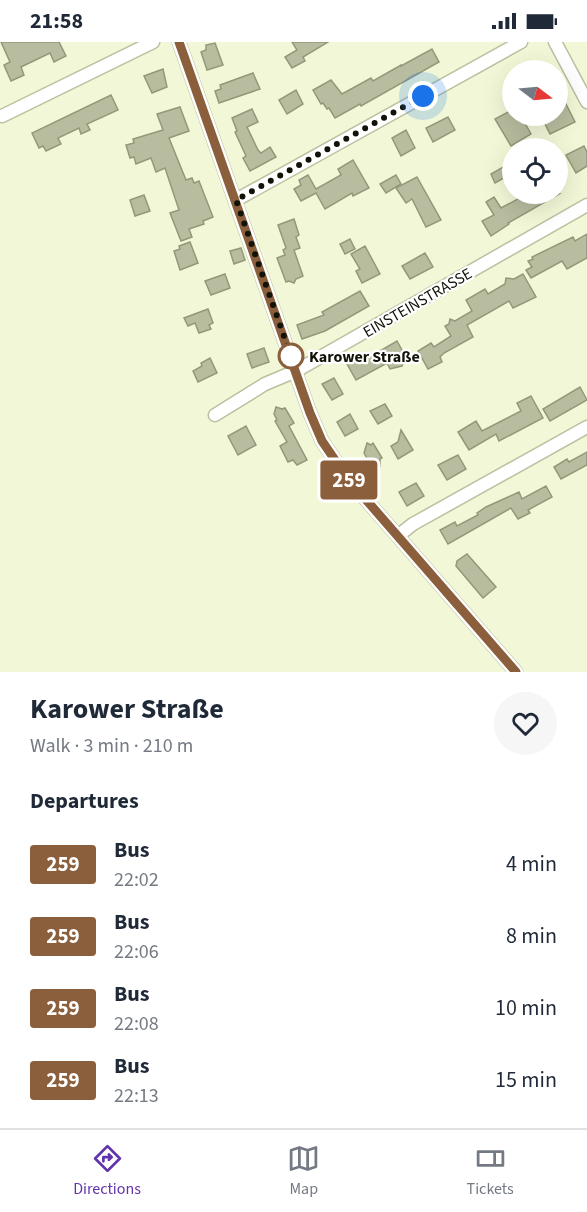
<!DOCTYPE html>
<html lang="en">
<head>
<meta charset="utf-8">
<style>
  body { margin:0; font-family:"Source Sans 3",sans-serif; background:#f6f6f7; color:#1f2937; height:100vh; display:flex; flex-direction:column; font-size:22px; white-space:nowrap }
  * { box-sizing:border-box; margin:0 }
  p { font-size:20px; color:#747a83 }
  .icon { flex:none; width:33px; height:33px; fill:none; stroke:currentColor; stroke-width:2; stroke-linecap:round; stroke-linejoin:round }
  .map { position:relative; height:630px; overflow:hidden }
  .details { display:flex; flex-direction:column; background:#fff; flex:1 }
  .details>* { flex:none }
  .badge { padding:0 12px; border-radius:4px; font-size:21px; line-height:39px }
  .needle { width:39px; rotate:106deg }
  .buttons { position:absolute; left:502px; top:18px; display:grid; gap:12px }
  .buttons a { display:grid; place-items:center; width:66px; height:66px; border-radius:50%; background:#fff; box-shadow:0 6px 24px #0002; font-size:30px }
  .you { position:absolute; width:30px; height:30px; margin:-15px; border:4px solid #fff; border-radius:50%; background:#1a73e8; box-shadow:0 0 0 9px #1a73e833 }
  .map>.badge { position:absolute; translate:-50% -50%; box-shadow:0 0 0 3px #fff }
  h2 { padding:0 30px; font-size:22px; line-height:54px }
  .round { display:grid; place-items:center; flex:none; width:63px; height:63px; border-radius:32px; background:#f6f6f7 }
  .head { display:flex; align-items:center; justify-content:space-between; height:102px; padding:0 30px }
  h1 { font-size:28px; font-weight:700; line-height:45px }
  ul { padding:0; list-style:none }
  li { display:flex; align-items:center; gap:18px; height:72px; padding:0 30px }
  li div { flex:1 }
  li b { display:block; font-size:22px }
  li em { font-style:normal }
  li .badge { min-width:66px; font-weight:700; text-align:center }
  .status { display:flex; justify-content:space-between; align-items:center; height:42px; padding:0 30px; background:#fff; direction:ltr }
  .status svg { height:16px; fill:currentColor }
  .menu { display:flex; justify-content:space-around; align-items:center; height:84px; border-top:2px solid #e0e1e3; background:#fff; font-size:16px; color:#747a83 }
  .menu a { display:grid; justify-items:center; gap:3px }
  .menu .current { color:#6234ac }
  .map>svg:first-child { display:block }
  .building { fill:#b8bd9f; stroke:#93987b; stroke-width:1.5 }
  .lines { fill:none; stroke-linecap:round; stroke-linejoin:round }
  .street-casing { stroke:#bbc0a1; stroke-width:15 }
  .street { stroke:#fff; stroke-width:12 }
  .line-casing { stroke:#fff; stroke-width:14 }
  .line { stroke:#8b5e3c; stroke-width:9 }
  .walk { stroke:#111308; stroke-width:6; stroke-dasharray:0 10.8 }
  .stop-dot { fill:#fff; stroke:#8b5e3c; stroke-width:3 }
  .labels { text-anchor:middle; stroke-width:4.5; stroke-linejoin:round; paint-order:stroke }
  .street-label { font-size:16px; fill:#111308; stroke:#fff }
  .stop-label { font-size:16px; font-weight:bold; fill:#111308; stroke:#fff; text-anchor:start }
</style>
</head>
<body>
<div class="status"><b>21:58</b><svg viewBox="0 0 49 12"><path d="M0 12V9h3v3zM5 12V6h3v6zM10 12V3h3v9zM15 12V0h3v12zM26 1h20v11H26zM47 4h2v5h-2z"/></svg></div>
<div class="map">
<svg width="587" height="630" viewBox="0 0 587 630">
  <rect width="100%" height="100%" fill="#f2f8d7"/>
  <!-- building -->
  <g class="building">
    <path d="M1 0H59L66 14 54 20 50 11 21 25 24 33 11 39 4 23 10 20Z"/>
    <path d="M292 0H328L303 15 305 19 292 26 285 15 297 8Z"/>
    <path d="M215 1 223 23 207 28 201 10 206 8V3Z"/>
    <path d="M432 7 439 20 361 64 360 62 335 76 329 66 327 67 323 61 321 62 313 48 331 38 342 52 371 36 373 39 401 23V24Z"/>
    <path d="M163 27 167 45 152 51 144 34Z"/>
    <path d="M253 31 260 47 219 61 215 49 221 47 220 43Z"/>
    <path d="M296 48 303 62 287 72 279 58Z"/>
    <path d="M111 53 118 68 87 82 90 88 81 92 79 86 58 96 61 102 46 109 43 104 39 106 32 91Z"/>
    <path d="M566 62 575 80 550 92 541 74H558V66Z"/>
    <path d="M180 65 189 89 169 96 186 138 192 136 194 141 199 139 213 175 203 179 204 182 189 187 192 195 181 199 170 171 179 168 165 126 156 130 151 116 136 122 134 115 130 116 126 103 134 101 133 97 163 88 157 72Z"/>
    <path d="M252 67 258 80 247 85 258 108 261 111 270 105 276 115 250 129 243 116 246 114 235 90 237 89 232 76Z"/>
    <path d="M510 69 513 74H521L531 92 511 104 495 77Z"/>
    <path d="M448 75 455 88 433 100 426 86Z"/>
    <path d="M406 88 415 106 401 114 392 96Z"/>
    <path d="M584 104 587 110V124L576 131 566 113Z"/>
    <path d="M353 118 369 146 353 154 352 151 325 167 316 151 301 159 294 147 301 143 299 138 308 133 316 147 341 133 338 127Z"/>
    <path d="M510 121 513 131 495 141 491 132Z"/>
    <path d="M396 133 401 142 386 151 380 142Z"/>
    <path d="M417 135 441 178 426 185 412 157 406 161 396 146Z"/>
    <path d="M527 152H559L508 181 509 182 491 194 482 179 494 173 486 160 494 155 501 166Z"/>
    <path d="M144 153 150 169 135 174 130 158Z"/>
    <path d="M294 177 299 193 296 195 300 206 294 208 303 234 296 237 294 241 289 239 286 240 277 216 285 213 283 208 286 206 278 183Z"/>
    <path d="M587 192V216L567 227 562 219 531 236 526 228 532 225 528 219 533 217 532 215 573 195 575 199Z"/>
    <path d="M350 197 355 207 345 212 340 202Z"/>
    <path d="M190 200 198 221 180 228 174 209 180 207 179 204Z"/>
    <path d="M365 204 380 232 362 241 356 229 360 227 351 212Z"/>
    <path d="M241 206 245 218 234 222 230 209Z"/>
    <path d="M425 211 433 225 410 237 402 224Z"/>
    <path d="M225 232 230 246 211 253 205 239Z"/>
    <path d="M523 232 536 255 513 266 509 259 467 283 473 295 444 311 440 315 442 320 428 327 418 309 431 301 434 305 451 294 445 284 449 282 450 277 455 279 472 269 466 258 485 247 488 252 505 242 506 236 514 237Z"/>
    <path d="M360 249 369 264 325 289 302 297 297 283 324 273 322 270Z"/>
    <path d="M208 267 213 281 209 283 211 287 199 291 195 281 188 284 184 276Z"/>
    <path d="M397 299 407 317 404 319 402 324 390 327 387 321 356 338 347 322 365 312 368 316Z"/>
    <path d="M264 306 269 320 252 326 247 312Z"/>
    <path d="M210 316 217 331 198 340 193 329 202 324 201 321Z"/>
    <path d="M334 336 343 352 332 358 322 342Z"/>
    <path d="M580 345 587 358 550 379 543 367Z"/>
    <path d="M531 354 543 376 499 399 496 392 469 408 458 390 476 379 482 389 521 369 517 361Z"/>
    <path d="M385 362 392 374 378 382 370 369Z"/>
    <path d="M276 365 282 367 285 366 294 381 289 384 307 418 297 423 293 418 288 420 280 404 287 400 275 379 277 378 274 372Z"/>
    <path d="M350 372 358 387 345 394 337 380Z"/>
    <path d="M246 384 256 403 238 413 228 394Z"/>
    <path d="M401 388 413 408 398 417 391 404 398 400Z"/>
    <path d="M367 401 371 403 373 401 382 416 380 417V424L374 421 370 422 364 411Z"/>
    <path d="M587 410V423L561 437 554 425 567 417 569 420Z"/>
    <path d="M458 413 466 427 447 438 438 423Z"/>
    <path d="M416 441 424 454 407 464 399 450Z"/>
    <path d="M546 444 552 455 528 468 530 471 518 477 511 466 448 502 440 488 455 480 457 484 478 473 477 471 486 465 519 450 522 457Z"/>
    <path d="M467 512 496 545 483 556 456 524 457 519Z"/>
  </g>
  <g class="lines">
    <!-- street casing -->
    <g class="street-casing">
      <g id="street">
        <path d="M179 0 310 371 322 399 348 437 516 630"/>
        <path d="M555 0 587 60"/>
        <path d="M2 74 153 0"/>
        <path d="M236 158 521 0"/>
        <path d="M215 373 265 342 296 329 587 163"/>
        <path d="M399 493 413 482 587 385"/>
      </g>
    </g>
    <!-- street -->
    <use href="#street" class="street"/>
  </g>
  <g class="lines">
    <!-- line casing -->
    <g class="line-casing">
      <path id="line" d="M179 0 310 371 322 399 348 437 516 630"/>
    </g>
    <!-- line -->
    <use href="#line" class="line"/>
    <!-- walk -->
    <path class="walk" d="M291 314 236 158 423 54"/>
  </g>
  <!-- markers -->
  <circle class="stop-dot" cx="291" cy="314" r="12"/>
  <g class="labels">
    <!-- street labels -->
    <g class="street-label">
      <text transform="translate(417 260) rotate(-30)" y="6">EINSTEINSTRASSE</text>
    </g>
    <!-- stop labels -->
    <g class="stop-label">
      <text x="309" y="320">Karower Straße</text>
    </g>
  </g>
</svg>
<div class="buttons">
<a><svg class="needle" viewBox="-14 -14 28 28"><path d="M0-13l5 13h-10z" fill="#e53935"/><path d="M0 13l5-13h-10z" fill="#747a83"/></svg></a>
<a><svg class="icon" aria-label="locate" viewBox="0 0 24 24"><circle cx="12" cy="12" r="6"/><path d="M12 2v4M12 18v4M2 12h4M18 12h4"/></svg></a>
</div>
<div class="you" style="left:423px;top:54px"></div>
<b class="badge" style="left:349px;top:438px;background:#8b5e3c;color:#fff">259</b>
</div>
<section class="details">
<div class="head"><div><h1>Karower Straße</h1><p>Walk · 3 min · 210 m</p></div><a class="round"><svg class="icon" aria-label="heart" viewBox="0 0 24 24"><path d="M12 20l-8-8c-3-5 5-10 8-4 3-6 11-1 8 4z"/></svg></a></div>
<h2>Departures</h2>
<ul>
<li><span class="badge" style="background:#8b5e3c;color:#fff">259</span><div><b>Bus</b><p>22:02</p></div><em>4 min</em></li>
<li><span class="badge" style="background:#8b5e3c;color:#fff">259</span><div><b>Bus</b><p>22:06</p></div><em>8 min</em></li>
<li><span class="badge" style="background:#8b5e3c;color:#fff">259</span><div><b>Bus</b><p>22:08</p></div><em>10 min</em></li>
<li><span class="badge" style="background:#8b5e3c;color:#fff">259</span><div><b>Bus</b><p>22:13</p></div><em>15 min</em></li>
</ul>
</section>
<nav class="menu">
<a class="current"><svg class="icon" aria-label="directions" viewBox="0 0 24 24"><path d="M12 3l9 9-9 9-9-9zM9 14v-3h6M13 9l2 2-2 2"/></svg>Directions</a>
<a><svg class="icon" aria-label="map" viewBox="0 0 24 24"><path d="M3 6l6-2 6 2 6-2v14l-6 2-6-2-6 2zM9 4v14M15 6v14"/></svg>Map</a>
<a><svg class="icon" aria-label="tickets" viewBox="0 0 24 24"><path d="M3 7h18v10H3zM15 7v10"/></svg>Tickets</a>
</nav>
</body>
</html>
